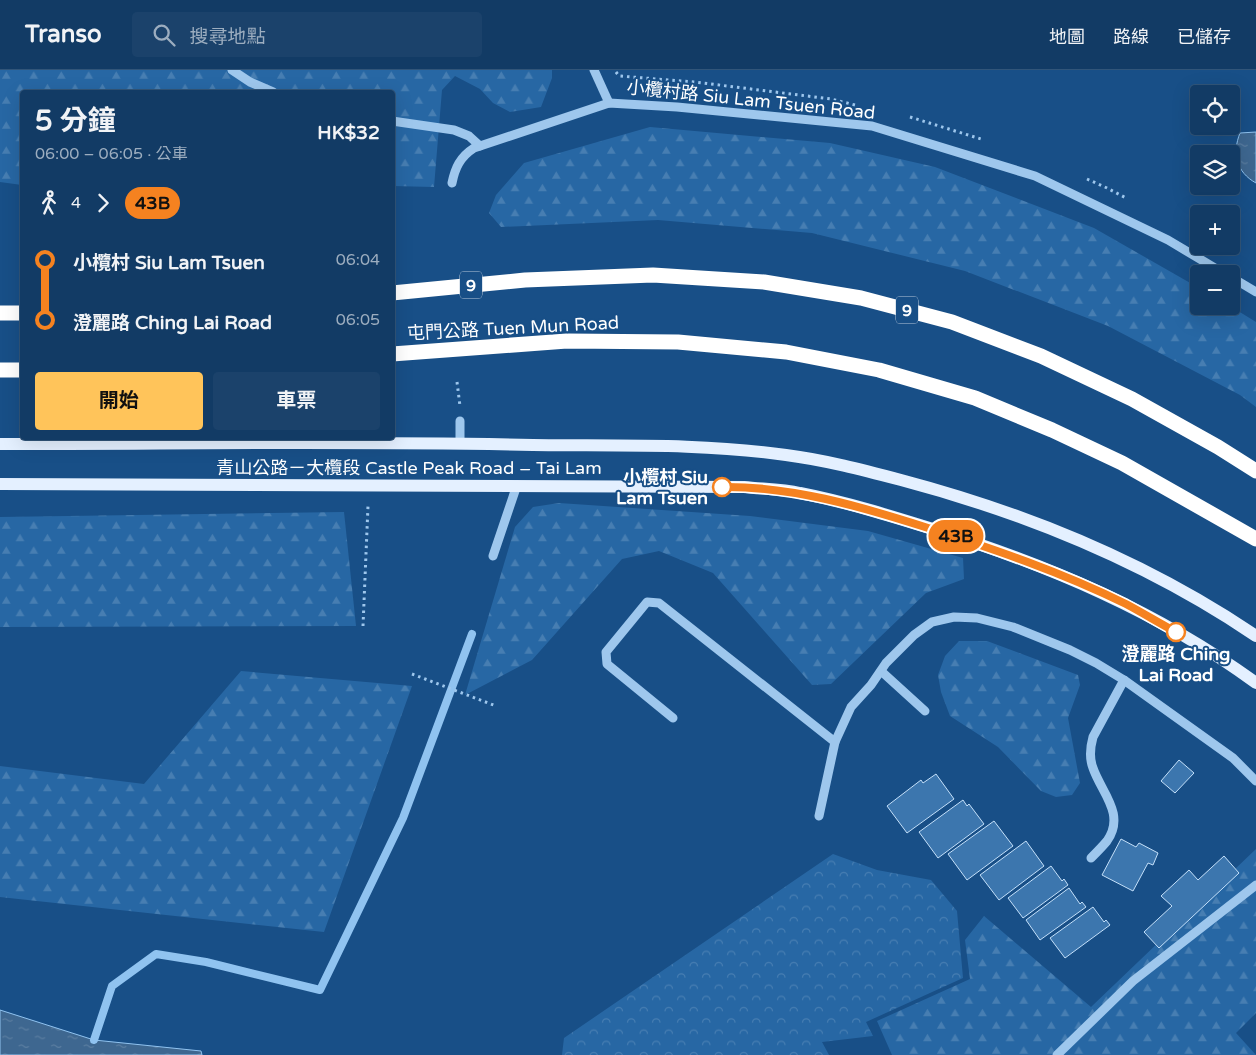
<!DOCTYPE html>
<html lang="zh-TW">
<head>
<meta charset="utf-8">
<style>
  body { margin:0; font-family:"Varela Round","Noto Sans TC",sans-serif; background:#1b426b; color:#f1f3f6; height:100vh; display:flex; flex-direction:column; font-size:19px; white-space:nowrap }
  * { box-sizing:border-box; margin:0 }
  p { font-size:16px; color:#9cadbf }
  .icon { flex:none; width:28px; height:28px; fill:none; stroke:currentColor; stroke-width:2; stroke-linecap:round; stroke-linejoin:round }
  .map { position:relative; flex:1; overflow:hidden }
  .drawer { position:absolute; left:20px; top:20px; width:375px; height:350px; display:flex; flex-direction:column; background:#123b65; border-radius:5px; box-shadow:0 5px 20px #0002,0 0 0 1px #315579 }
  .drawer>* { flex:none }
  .badge { padding:0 10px; border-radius:16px; font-size:18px; line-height:32px }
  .fabs { position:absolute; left:1190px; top:15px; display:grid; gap:10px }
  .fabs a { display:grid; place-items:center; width:50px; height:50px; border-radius:5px; background:#123b65; box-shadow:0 5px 20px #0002,0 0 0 1px #315579; font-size:25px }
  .map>.badge { position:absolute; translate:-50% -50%; box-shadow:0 0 0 2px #fff }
  .legs { display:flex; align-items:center; gap:8px; height:55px; padding:0 15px; font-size:16px }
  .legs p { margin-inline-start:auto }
  .headline { display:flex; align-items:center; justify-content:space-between; height:85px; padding:0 15px }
  h1 { font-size:28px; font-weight:700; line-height:38px }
  .action { display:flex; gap:10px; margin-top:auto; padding:10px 15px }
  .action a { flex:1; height:58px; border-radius:5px; background:#ffc45a; color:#111; font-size:20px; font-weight:700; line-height:58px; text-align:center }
  .action a+a { background:#1b426b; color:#f1f3f6 }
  ul { padding:0 15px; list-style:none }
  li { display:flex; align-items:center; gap:18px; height:60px; font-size:19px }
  li i { display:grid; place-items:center; width:8px; height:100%; margin:0 6px; background:currentColor }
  li i::after { content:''; width:12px; height:12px; margin:-6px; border:4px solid; border-radius:50%; background:#123b65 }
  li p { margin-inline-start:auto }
  li:first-child i { background:linear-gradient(#0000 50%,currentColor 0) }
  li:last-child i { background:linear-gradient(currentColor 50%,#0000 0) }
  header { display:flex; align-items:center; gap:30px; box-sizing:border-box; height:70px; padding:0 25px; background:#123b65; border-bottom:1px solid #315579 }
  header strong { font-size:24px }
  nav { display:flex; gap:28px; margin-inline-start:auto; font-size:18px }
  .search { width:350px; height:45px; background:#1b426b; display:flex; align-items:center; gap:12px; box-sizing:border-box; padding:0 18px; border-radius:5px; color:#9cadbf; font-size:19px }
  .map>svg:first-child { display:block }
  .forest { fill:url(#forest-firs) }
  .park { fill:url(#park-crowns) }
  .water { fill:url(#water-ripples); stroke:#90c3f0 }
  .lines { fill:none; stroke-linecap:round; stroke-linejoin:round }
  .stream { stroke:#90c3f0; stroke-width:8 }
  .building { fill:#3c76ae; stroke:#c4e0fa }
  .path { stroke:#9ec7ed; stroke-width:3; stroke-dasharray:2.5 4; stroke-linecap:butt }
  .minor { stroke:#9ec7ed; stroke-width:9 }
  .major { stroke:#e4f0ff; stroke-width:12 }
  .highway { stroke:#fff; stroke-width:15 }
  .line-1-casing { stroke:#fff; stroke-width:11 }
  .line-1 { stroke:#f58220; stroke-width:8 }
  .stop-1-dot { fill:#fff; stroke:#f58220; stroke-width:2.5 }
  .labels { text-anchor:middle; stroke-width:4; stroke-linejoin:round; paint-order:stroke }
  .shield { fill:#184f87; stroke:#bacadb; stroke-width:1 }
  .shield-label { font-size:16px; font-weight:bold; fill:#fff }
  .street-label { font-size:18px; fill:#fff; stroke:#184f87 }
  .stop-label { font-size:18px; font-weight:bold; fill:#fff; stroke:#184f87; text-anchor:end }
</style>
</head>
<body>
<header>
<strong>Transo</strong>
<div class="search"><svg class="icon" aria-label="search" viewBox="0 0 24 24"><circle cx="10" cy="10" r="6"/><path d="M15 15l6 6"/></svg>搜尋地點</div>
<nav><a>地圖</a><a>路線</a><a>已儲存</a></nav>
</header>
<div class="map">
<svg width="1256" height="985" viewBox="0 0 1256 985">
  <defs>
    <pattern id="forest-firs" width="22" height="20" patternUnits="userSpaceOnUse" patternTransform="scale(1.25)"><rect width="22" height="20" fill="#2767a4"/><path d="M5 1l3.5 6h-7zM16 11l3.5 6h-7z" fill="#477eb2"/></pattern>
    <pattern id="park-crowns" width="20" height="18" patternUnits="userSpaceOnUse" patternTransform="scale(1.25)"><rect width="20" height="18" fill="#2767a4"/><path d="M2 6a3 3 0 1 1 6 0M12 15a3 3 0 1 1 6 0" fill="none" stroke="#477eb2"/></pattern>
    <pattern id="water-ripples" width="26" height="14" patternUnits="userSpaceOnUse" patternTransform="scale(1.25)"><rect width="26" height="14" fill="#3e6790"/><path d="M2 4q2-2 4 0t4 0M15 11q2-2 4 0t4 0" fill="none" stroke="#5b7ea1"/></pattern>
  </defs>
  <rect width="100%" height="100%" fill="#184f87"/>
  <!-- forest -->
  <g class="forest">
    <path d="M0 0H552V8L541 37 510 42 493 33 480 19 455 6 442 20 434 117 393 116 392 22H22V115L0 112Z"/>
    <path d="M650 57 830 73 935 97 1094 158 1199 218V236H1230L1256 252V337L1240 325 1108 256 965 201 812 163 658 150 501 157 489 143 496 125 524 93Z"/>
    <path d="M559 433 750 446 868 461 963 488 964 509 926 523 831 614 812 615 713 503 659 481 622 489 532 590 465 625 515 457 533 437Z"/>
    <path d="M344 442 356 556 0 557V447Z"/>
    <path d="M959 571H987L1078 605 1080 615 1068 648 1080 713 1072 725 1056 727 1041 721 998 677 950 646 941 622 938 605 945 586Z"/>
    <path d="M241 601 412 616 324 862 0 827V696L144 714Z"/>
    <path d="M1256 779V943L1236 963 1256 985H892L877 951 970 909 965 870 984 846 1091 937Z"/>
  </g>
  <!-- park -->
  <path class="park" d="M833 784 877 800 931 810 957 841 963 908 866 952 873 966 822 972 829 985H562L564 968Z"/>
  <!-- water -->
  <g class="water">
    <path d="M1256 62V113C1236 102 1232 83 1240 63Z"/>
    <path d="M0 940 94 970 201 981 202 985H0Z"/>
  </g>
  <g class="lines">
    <!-- stream -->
    <path class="stream" d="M94 970 112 916 156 884 206 892 320 920 403 748 472 564"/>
  </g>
  <!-- building -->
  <g class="building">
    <path d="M1179 690 1194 703 1175 723 1161 711Z"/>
    <path d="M936 704 954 729 907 763 887 736 921 710 923 713Z"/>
    <path d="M963 730 967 736 969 734 984 754 938 788 919 762Z"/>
    <path d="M994 751 1013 776 967 810 948 784Z"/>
    <path d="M1121 769 1136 777 1139 773 1158 783 1153 795 1148 793 1133 821 1102 805Z"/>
    <path d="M1026 771 1044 796 999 830 980 805Z"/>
    <path d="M1224 786 1239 803 1159 878 1144 862 1172 836 1161 826 1189 800 1198 810Z"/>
    <path d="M1051 796 1062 811 1064 809 1068 815 1023 848 1008 828Z"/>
    <path d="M1069 818 1080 834 1082 832 1086 837 1040 870 1026 850Z"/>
    <path d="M1093 837 1104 852 1106 850 1110 855 1065 888 1050 868Z"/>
  </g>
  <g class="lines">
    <!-- path -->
    <g class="path">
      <path d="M616 2 619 6 695 12 831 29 855 35"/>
      <path d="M910 47 981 69"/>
      <path d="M1087 109 1107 118 1126 128"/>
      <path d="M457 312 460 336"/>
      <path d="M363 556 368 436"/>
      <path d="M412 604 496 636"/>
    </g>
    <!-- minor -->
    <g class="minor">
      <path d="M232 0 250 12 273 22"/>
      <path d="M594 0 609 33"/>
      <path d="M392 51 454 60 469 66 480 76"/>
      <path d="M452 113C455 98 460 87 474 78L609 33 677 37 872 56 1035 106 1168 170 1225 204"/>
      <path d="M1231 207 1256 222"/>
      <path d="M460 351V373"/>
      <path d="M493 486 517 415"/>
      <path d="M881 601 925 641"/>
      <path d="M673 648 607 594 606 582 647 532 659 533 835 672"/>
      <path d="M819 746 835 672 851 637 871 615 886 593 914 565 932 552 954 547 977 548 1013 557 1070 580 1096 593 1124 610 1233 688 1256 711"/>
      <path d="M1091 788C1096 783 1102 777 1107 771 1126 744 1101 722 1093 698 1089 688 1090 678 1093 667L1124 610"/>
      <path d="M1057 985 1133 911 1256 815"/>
    </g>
    <!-- major -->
    <g class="major">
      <path d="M0 374C178 374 355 371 533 375 617 376 703 373 786 385 825 390 863 400 901 410 1026 443 1148 493 1256 566"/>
      <path d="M0 414 744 417C762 419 782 419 800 423 846 432 891 446 936 460 1050 496 1159 542 1256 613"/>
    </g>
    <!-- highway -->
    <g class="highway">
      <path d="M392 223 525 210 653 205 764 212 861 228 952 252 1041 286 1132 329 1218 377 1256 401"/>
      <path d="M0 243H22"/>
      <path d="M392 284 567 271 678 272 786 282 879 300 975 328 1052 360 1122 393 1256 469"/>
      <path d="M0 300H22"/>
    </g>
  </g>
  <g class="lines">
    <!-- line-1 casing -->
    <g class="line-1-casing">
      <path id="line-1" d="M722 417C791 416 859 436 925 457 994 479 1061 502 1126 534 1143 543 1159 553 1176 562"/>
    </g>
    <!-- line-1 -->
    <use href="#line-1" class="line-1"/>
  </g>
  <!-- markers -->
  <g class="stop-1-dot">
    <circle cx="722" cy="417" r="9"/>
    <circle cx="1176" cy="562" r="9"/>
  </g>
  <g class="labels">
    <!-- shield labels -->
    <g class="shield">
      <rect x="460" y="201.5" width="22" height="27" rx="4"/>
      <rect x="896" y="226.5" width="22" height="27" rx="4"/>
    </g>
    <g class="shield-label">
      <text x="471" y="221">9</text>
      <text x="907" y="246">9</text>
    </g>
    <!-- street labels -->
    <g class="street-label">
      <text transform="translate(751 30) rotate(6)" y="6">小欖村路 Siu Lam Tsuen Road</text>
      <text transform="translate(513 258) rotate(-3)" y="6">屯門公路 Tuen Mun Road</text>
      <text x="409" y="404">青山公路－大欖段 Castle Peak Road – Tai Lam</text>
    </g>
    <!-- stop labels -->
    <g class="stop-label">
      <text x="708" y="413">小欖村 Siu<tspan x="708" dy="21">Lam Tsuen</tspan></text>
      <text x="1176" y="590" text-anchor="middle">澄麗路 Ching<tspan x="1176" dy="21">Lai Road</tspan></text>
    </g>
  </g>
</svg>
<div class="fabs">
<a><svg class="icon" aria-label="locate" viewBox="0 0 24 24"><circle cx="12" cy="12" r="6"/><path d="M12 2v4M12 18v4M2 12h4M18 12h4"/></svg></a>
<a><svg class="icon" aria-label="layers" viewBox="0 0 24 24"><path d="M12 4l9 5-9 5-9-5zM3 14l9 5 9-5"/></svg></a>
<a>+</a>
<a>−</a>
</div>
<b class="badge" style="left:956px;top:466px;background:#f58220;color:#111">43B</b>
<section class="drawer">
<div class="headline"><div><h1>5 分鐘</h1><p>06:00 – 06:05 · 公車</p></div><b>HK$32</b></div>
<div class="legs"><svg class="icon" aria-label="walk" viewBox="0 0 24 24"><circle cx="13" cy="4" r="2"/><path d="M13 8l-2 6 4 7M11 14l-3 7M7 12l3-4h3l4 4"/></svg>4<svg class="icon" aria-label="forward" viewBox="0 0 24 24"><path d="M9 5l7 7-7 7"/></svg><b class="badge" style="background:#f58220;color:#111">43B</b></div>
<ul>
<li><i style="color:#f58220"></i><b>小欖村 Siu Lam Tsuen</b><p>06:04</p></li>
<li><i style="color:#f58220"></i><b>澄麗路 Ching Lai Road</b><p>06:05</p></li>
</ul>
<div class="action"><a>開始</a><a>車票</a></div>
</section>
</div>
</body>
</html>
